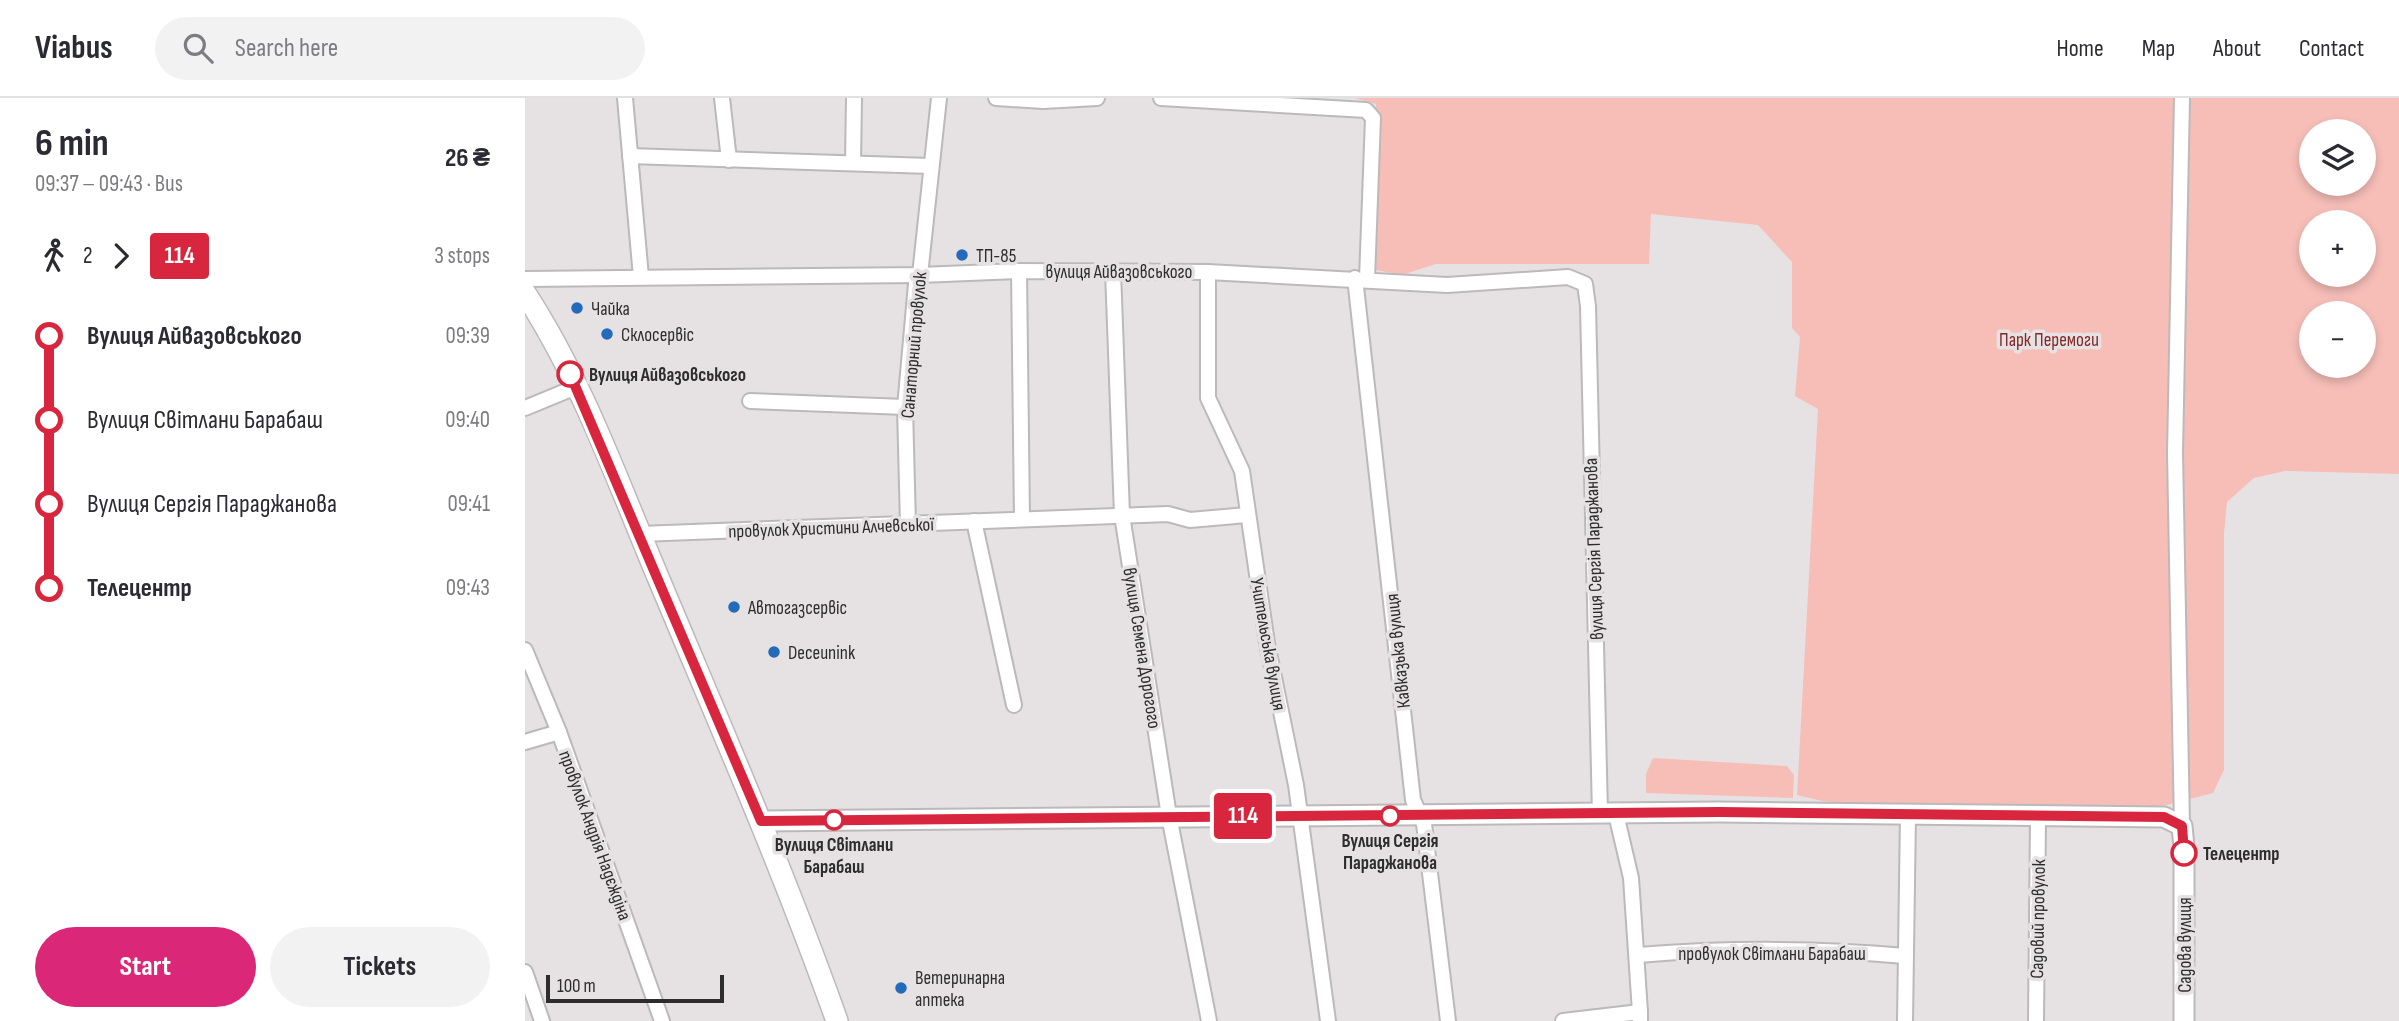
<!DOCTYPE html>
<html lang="en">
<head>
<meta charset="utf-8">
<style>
  body { margin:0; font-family:"Sofia Sans Condensed",sans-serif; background:#f2f2f3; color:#2b2b33; height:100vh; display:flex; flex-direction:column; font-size:26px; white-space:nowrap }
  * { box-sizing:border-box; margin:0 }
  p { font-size:23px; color:#7c7c81 }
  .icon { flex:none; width:38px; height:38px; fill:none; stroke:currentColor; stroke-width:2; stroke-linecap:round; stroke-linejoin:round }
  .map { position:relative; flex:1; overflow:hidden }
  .drawer { display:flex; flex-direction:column; background:#fff; width:525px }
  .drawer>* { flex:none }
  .badge { padding:0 14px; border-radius:5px; font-size:24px; line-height:46px }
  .tools { position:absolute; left:1774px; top:21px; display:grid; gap:14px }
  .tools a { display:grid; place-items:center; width:77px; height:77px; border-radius:50%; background:#fff; box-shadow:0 4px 10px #0003; font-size:35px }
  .scale { position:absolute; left:21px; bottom:18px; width:178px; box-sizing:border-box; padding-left:7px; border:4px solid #2e2d2d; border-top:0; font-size:19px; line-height:24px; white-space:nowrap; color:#2e2d2d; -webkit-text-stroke:5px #e6e2e4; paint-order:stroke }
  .map>.badge { position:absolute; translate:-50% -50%; box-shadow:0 0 0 4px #fff }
  .legs { display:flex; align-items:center; gap:10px; height:77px; padding:0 35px; font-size:23px }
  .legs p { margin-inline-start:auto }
  .headline { display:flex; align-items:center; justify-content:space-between; height:119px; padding:0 35px }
  h1 { font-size:38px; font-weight:700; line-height:52px }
  .cta { display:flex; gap:14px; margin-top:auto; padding:14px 35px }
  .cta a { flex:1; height:80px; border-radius:42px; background:#db2777; color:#fff; font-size:28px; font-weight:700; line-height:80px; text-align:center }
  .cta a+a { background:#f2f2f3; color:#2b2b33 }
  ul { padding:0 35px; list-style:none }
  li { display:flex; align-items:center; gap:24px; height:84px; font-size:26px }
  li i { display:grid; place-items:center; width:10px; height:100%; margin:0 9px; background:currentColor }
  li i::after { content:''; width:18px; height:18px; margin:-9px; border:5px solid; border-radius:50%; background:#fff }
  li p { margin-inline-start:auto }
  li:first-child i { background:linear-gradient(#0000 50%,currentColor 0) }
  li:last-child i { background:linear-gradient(currentColor 50%,#0000 0) }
  header { display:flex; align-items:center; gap:42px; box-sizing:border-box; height:98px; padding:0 35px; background:#fff; border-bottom:2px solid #e1e1e2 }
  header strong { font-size:33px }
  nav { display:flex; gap:38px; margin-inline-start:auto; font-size:24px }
  .search { width:490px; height:63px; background:#f2f2f3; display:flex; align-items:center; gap:18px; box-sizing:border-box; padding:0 24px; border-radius:38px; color:#7c7c81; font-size:26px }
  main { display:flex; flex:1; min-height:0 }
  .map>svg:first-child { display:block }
  .green { fill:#f7beb8; fill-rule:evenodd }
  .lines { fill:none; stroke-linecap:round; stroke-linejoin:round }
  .street-casing { stroke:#bcb9ba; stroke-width:18 }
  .secondary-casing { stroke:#bcb9ba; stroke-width:23 }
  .primary-casing { stroke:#bcb9ba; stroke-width:24 }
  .street { stroke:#fff; stroke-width:14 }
  .secondary { stroke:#fff; stroke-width:19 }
  .primary { stroke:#fff; stroke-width:21 }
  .line-1-casing { stroke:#fff; stroke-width:16 }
  .line-1 { stroke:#d7263d; stroke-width:10 }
  .poi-dot { fill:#236aba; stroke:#e6e2e4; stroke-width:2.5 }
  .stop-1-dot { fill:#fff; stroke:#d7263d; stroke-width:3.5 }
  .labels { text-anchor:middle; stroke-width:7; stroke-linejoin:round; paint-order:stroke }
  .poi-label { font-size:19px; fill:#2e2d2d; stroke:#e6e2e4; text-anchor:start }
  .street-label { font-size:19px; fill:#2e2d2d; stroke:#e6e2e4 }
  .park-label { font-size:19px; fill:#832826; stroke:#e6e2e4 }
  .stop-label { font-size:19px; font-weight:bold; fill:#2e2d2d; stroke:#e6e2e4; text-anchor:start }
</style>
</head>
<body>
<header>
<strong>Viabus</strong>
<div class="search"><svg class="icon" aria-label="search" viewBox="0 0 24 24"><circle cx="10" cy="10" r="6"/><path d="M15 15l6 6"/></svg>Search here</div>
<nav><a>Home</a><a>Map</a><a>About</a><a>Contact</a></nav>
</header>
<main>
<section class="drawer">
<div class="headline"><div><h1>6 min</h1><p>09:37 – 09:43 · Bus</p></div><b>26 ₴</b></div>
<div class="legs"><svg class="icon" aria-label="walk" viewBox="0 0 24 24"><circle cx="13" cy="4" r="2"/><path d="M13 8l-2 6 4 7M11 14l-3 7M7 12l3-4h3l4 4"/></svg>2<svg class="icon" aria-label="forward" viewBox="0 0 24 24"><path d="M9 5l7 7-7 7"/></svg><b class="badge" style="background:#d7263d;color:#fff">114</b><p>3 stops</p></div>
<ul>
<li><i style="color:#d7263d"></i><b>Вулиця Айвазовського</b><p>09:39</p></li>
<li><i style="color:#d7263d"></i><span>Вулиця Світлани Барабаш</span><p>09:40</p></li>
<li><i style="color:#d7263d"></i><span>Вулиця Сергія Параджанова</span><p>09:41</p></li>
<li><i style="color:#d7263d"></i><b>Телецентр</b><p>09:43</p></li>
</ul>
<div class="cta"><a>Start</a><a>Tickets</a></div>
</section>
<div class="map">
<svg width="1874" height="923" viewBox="0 0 1874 923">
  <rect width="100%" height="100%" fill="#e6e2e4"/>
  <!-- green -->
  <g class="green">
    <path d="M830 0H1874V376L1760 373 1729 380 1702 404 1699 436V672L1688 695 1638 708H1354L1297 703 1272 697 1293 311 1270 298 1275 239 1267 230V164L1233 127 1126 116 1124 166H911L877 177 851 172V6ZM1787 33H1839V86H1787ZM1787 124H1839V177H1787ZM1787 215H1839V268H1787Z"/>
    <path d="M1128 660 1262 668 1269 677 1268 700 1121 695V676Z"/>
  </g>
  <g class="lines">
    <!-- street casing -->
    <g class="street-casing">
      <g id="street">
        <path d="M100 0 116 179"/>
        <path d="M197 0 204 62"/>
        <path d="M471 0 518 3 572 0"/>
        <path d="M636 0 841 12 848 20 842 181"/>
        <path d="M105 58 405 68"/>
        <path d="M328 65 329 0"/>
        <path d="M494 173 497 421"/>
        <path d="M588 173 597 417 644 718 684 923"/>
        <path d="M683 174V300L717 373 742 545 771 687 803 923"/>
        <path d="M830 180 888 702 899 726 923 923"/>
        <path d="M0 181 395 177 494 173 683 174 922 187 1043 179 1060 186 1063 208 1075 716"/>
        <path d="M225 303 380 309"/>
        <path d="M0 310 51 289"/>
        <path d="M449 423 489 607"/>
        <path d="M383 427 380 309 391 186 395 177 414 0"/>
        <path d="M115 436 643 416 665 422 722 417"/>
        <path d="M0 552 34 634 137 923"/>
        <path d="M0 644 34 634"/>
        <path d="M1091 716 1106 780 1115 914"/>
        <path d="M1657 728 1650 355 1657 0"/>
        <path d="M1113 857C1202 850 1291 850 1380 858"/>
        <path d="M0 874 17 923"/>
        <path d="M1038 923 1115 914V922"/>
        <path d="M1380 923 1383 716"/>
        <path d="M1511 923 1513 720"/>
      </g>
    </g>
    <!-- secondary casing -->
    <g class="secondary-casing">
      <path id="secondary" d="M236 723 1194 714 1639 719 1657 728 1659 749V923"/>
    </g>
    <!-- primary casing -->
    <g class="primary-casing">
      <path id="primary" d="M0 195C58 284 94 387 135 484 196 629 259 774 312 923"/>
    </g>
    <!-- street -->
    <use href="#street" class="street"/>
    <!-- secondary -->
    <use href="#secondary" class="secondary"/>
    <!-- primary -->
    <use href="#primary" class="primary"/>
  </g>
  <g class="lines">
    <!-- line-1 casing -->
    <g class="line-1-casing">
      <path id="line-1" d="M45 276 236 723 1194 714 1639 719 1657 728 1659 755"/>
    </g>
    <!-- line-1 -->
    <use href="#line-1" class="line-1"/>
  </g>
  <!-- markers -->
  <g class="poi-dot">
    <circle cx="437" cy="157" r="7"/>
    <circle cx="52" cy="210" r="7"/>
    <circle cx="82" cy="236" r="7"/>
    <circle cx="209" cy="509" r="7"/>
    <circle cx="249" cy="554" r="7"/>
    <circle cx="376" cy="890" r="7"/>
  </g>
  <g class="stop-1-dot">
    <circle cx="45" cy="276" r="12"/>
    <circle cx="865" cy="718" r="9"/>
    <circle cx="309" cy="722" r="9"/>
    <circle cx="1659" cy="755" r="12"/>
  </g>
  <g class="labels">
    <!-- poi labels -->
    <g class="poi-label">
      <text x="451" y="164">ТП-85</text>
      <text x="66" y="217">Чайка</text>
      <text x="96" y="243">Склосервіс</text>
      <text x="223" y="516">Автогазсервіс</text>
      <text x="263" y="561">Deceunink</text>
      <text x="390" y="886">Ветеринарна<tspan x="390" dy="22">аптека</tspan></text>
    </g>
    <!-- street labels -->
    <g class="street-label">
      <text x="594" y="180">вулиця Айвазовського</text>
      <text transform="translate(388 247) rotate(-85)" y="7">Санаторний провулок</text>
      <text transform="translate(306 429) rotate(-2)" y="7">провулок Христини Алчевської</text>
      <text transform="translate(1068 451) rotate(-92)" y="7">вулиця Сергія Параджанова</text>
      <text transform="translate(744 546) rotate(80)" y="7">Учительська вулиця</text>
      <text transform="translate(618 550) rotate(81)" y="7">вулиця Семена Дорогого</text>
      <text transform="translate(872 553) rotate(-96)" y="7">Кавказька вулиця</text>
      <text transform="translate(71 737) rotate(70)" y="7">провулок Андрія Надєждіна</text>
      <text transform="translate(1512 821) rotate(-89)" y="7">Садовий провулок</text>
      <text transform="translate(1659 847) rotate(-90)" y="7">Садова вулиця</text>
      <text x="1247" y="862">провулок Світлани Барабаш</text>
    </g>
    <!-- park labels -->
    <g class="park-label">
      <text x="1524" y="248">Парк Перемоги</text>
    </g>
    <!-- stop labels -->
    <g class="stop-label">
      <text x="64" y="283">Вулиця Айвазовського</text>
      <text x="865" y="749" text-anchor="middle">Вулиця Сергія<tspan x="865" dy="22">Параджанова</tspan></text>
      <text x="309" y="753" text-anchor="middle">Вулиця Світлани<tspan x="309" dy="22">Барабаш</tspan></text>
      <text x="1678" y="762">Телецентр</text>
    </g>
  </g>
</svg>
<div class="tools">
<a><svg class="icon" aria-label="layers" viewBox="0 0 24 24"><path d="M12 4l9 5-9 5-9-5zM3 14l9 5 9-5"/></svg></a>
<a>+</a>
<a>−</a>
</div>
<div class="scale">100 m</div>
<b class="badge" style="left:718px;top:718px;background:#d7263d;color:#fff">114</b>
</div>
</main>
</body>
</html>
